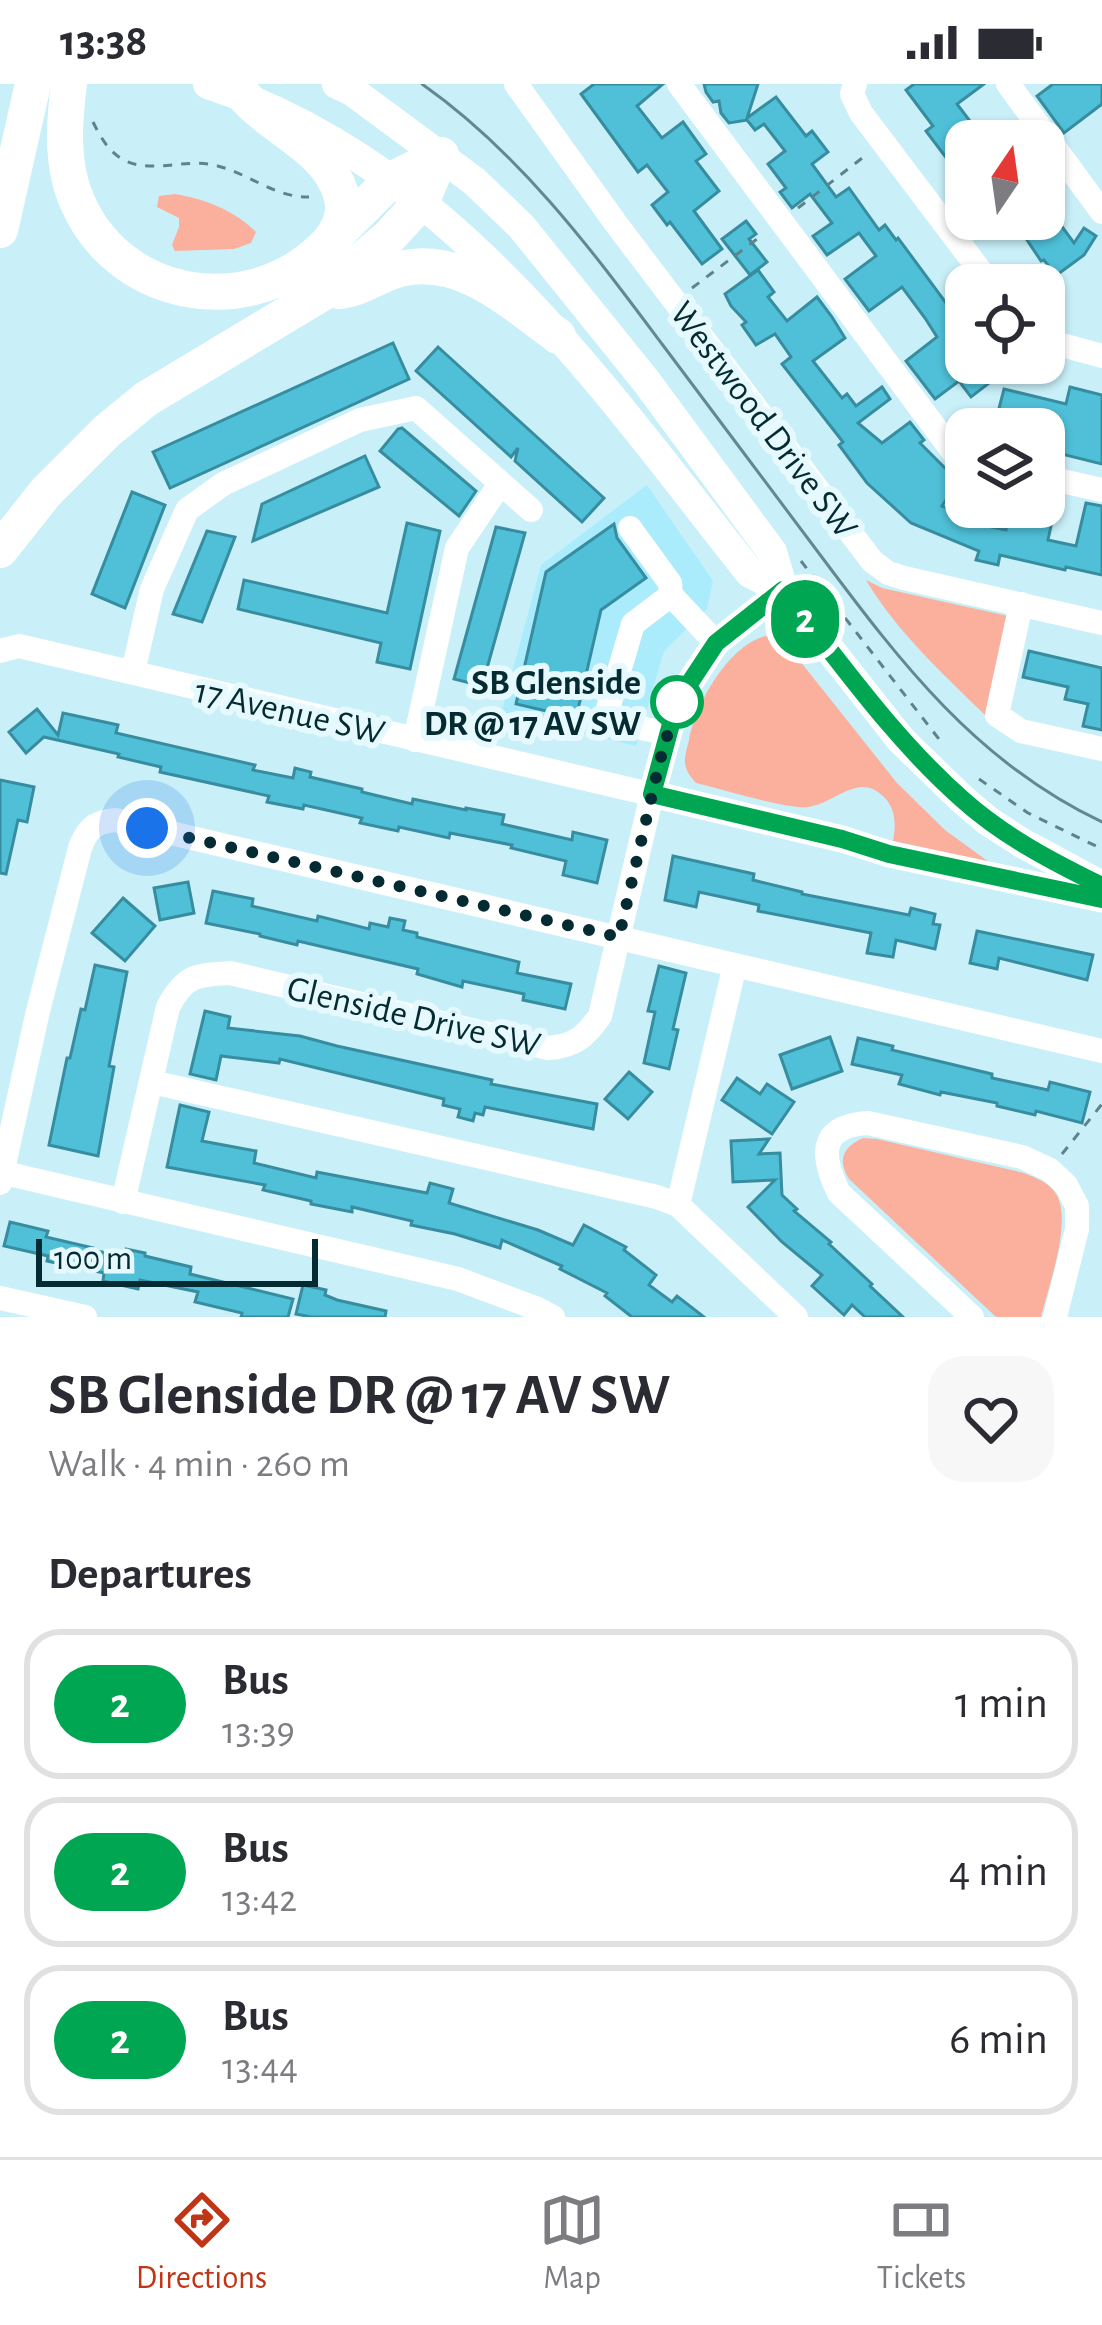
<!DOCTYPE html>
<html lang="en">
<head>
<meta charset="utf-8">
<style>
  body { margin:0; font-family:"Alegreya Sans",sans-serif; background:#f7f7f7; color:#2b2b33; height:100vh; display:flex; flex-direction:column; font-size:45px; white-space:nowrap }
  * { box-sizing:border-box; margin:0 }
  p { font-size:39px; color:#7c7c81 }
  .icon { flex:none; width:66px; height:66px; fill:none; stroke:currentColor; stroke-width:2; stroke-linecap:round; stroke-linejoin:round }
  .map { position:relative; height:1233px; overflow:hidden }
  .side { display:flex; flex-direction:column; background:#fff; flex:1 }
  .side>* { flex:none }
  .badge { padding:0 24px; border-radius:39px; font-size:42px; line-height:78px }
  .needle { width:78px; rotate:13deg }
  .controls { position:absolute; left:945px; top:36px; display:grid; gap:24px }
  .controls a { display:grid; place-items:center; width:120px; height:120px; border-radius:24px; background:#fff; box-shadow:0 3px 9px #0004; font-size:60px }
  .scale { position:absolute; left:36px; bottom:30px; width:282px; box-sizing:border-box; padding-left:12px; border:6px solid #052b32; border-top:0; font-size:33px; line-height:42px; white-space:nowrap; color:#052b32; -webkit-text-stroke:9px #e6f9fe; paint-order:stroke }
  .you { position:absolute; width:60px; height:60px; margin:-30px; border:9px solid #fff; border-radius:50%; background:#1a73e8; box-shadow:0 0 0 18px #1a73e833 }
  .map>.badge { position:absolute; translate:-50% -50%; box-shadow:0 0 0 6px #fff }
  h2 { padding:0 48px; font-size:45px; line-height:108px }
  .round { display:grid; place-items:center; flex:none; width:126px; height:126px; border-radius:36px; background:#f7f7f7 }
  .head { display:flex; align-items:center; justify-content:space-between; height:204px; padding:0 48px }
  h1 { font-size:57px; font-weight:700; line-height:90px }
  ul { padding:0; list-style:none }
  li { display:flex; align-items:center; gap:36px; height:150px; margin:0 24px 18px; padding:0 24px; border:6px solid #e1e1e2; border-radius:36px }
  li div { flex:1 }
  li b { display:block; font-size:45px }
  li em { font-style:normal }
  li .badge { min-width:132px; font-weight:700; text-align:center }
  .status { display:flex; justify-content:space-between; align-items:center; height:84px; padding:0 60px; background:#fff; direction:ltr }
  .status svg { height:33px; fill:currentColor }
  .tab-bar { display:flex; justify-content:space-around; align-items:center; height:168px; border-top:3px solid #e1e1e2; background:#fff; font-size:33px; color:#7c7c81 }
  .tab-bar a { display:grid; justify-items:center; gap:6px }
  .tab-bar .selected { color:#c03516 }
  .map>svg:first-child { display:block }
  .built { fill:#aaecfc }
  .green { fill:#fbaf9d }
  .building { fill:#4fc0d8; stroke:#378d9f; stroke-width:3 }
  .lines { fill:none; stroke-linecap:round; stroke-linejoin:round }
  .path { stroke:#5d848c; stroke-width:3; stroke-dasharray:9 9; stroke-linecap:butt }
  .minor { stroke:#fff; stroke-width:24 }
  .major { stroke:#fff; stroke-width:30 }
  .highway { stroke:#fff; stroke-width:36 }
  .tram { stroke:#628991; stroke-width:3 }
  .line-casing { stroke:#fff; stroke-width:27 }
  .line { stroke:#00a651; stroke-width:18 }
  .walk { stroke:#052b32; stroke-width:12; stroke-dasharray:0 21.6 }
  .stop-dot { fill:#fff; stroke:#00a651; stroke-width:6 }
  .labels { text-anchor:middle; stroke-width:12; stroke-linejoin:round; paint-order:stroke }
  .street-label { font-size:36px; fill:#052b32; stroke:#e6f9fe }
  .stop-label { font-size:36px; font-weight:bold; fill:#052b32; stroke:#e6f9fe; text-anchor:end }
</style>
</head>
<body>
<div class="status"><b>13:38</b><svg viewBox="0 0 49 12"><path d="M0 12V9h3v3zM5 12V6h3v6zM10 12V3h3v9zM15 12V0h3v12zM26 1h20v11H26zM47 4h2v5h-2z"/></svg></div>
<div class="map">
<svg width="1102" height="1233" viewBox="0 0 1102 1233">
  <rect width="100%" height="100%" fill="#c9f0f9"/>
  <!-- built -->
  <path class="built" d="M647 401 713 497 707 525 664 567 636 662 501 630 541 481Z"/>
  <!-- green -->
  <g class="green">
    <path d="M175 110C205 115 234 126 256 148L251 159 234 165 175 167 172 161 179 143V134L157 123 159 112Z"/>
    <path d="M866 496 882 504 1008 532 986 632C943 590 897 548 866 496Z"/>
    <path d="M765 552 784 557 897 699 945 746 993 781 893 757C896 742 896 725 884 713 856 684 831 727 798 723 764 719 730 707 696 699 692 694 688 690 686 684 683 675 687 665 689 656 696 620 727 563 765 552Z"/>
    <path d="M863 1054 877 1055 1024 1089C1036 1094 1050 1099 1056 1110 1073 1136 1048 1204 1041 1233H996L849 1095C837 1076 843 1063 863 1054Z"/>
  </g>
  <!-- building -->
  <g class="building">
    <path d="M594 0H663L637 22 662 54 683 38 706 70 696 77 719 107 694 127 722 165 702 180 670 138 667 141 652 121 668 108 647 81 638 88 581 10Z"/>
    <path d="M704 0H758L747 34 776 13 806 52 812 47 828 68 812 80 836 113 849 104 879 146 885 141 896 156 898 154 966 246V279H980L993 296 971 313 959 297 935 315 906 277 937 253 925 234 902 203 869 227 845 195 876 172 859 149 827 171 813 152 832 139 810 110 792 124 780 108 786 104 768 80 785 67 764 40 755 46 747 36 729 39 721 29 719 17 713 18 706 8Z"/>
    <path d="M914 0H984L957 20 985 57H966V100L926 47 933 42 906 6Z"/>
    <path d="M1053 0H1102V20L1064 49 1037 12Z"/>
    <path d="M1013 135H1048L1055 144 1060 140 1074 159 1084 144 1096 152 1084 171 1054 193V189L1044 176 1041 177Z"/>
    <path d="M746 137 756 150 749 155 767 178 750 191 722 155Z"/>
    <path d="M758 186 774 208 768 213 787 237 817 213 832 233 845 254 813 277 842 314 847 310 856 322 882 303 890 315 858 339 882 359 910 338 924 356 920 359 945 384 961 393 942 422 974 435 973 439 1006 446 1011 423H1055L1048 456 1076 462 1086 419 1102 422V491L1066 483 1065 486 1000 471 998 481 976 476 979 467 911 439 867 399 839 361 843 358 782 280 791 273 775 250 756 261 742 241 746 238 731 222 725 210Z"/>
    <path d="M393 259 409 295 170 404 153 368Z"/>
    <path d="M438 263 604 414 582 438 515 377 518 364 511 373 416 287Z"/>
    <path d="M1070 303 1102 311V380L1062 370 1060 380 1044 376V343L997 332 1004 305 1066 320Z"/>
    <path d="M402 344 476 407 459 432 380 367 398 345Z"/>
    <path d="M365 372 379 403 253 457 262 420Z"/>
    <path d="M132 408 165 421 125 524 92 510Z"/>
    <path d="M407 439 440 447 410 585 377 578 381 559 238 525 244 496 387 529Z"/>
    <path d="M614 440 617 454 646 494 601 526 576 634 516 620 546 488Z"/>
    <path d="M496 443 525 449 482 602 454 595Z"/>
    <path d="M207 447 235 453 202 538 173 530Z"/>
    <path d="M1029 567 1102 584V646L1083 642 1088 620 1065 615 1068 603 1023 593Z"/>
    <path d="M37 625 58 651 63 629 118 641 116 649 255 681 253 686 293 694 295 684 311 688 310 693 362 705V708L412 720 413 715 466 726V724L504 731 502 740 572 756 573 748 607 756 597 799 563 791 566 777 511 764 512 761 450 749 449 754 399 743 398 747 360 739 362 734 304 721 303 725 267 718 269 712 160 688 161 683 118 673 119 670 44 653 26 669 9 648Z"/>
    <path d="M0 696 34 703 27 738 18 736 6 790 0 789Z"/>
    <path d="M673 772 754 790 753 796 802 808V810L909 831 911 824 935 830 933 840 940 841 935 865 896 856 893 873 867 869 871 849 758 827 759 821 699 808 696 823 665 816Z"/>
    <path d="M188 798 194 829 160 836 154 804Z"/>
    <path d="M213 807 253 815 252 822 317 837 318 832 369 845 370 839 388 843 390 834 405 837 403 846 417 849V853L519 878 517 889 571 900 565 925 523 916 524 910 463 897 462 903 417 890 418 885 298 857 297 861 260 852V850L206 839Z"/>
    <path d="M123 814 155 842 125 877 92 849Z"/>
    <path d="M977 847 1093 871 1087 896 999 874 997 885 970 879Z"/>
    <path d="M95 881 127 888 109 982 114 983 98 1072 49 1061 67 974H70L81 925 85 926Z"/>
    <path d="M659 882 686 889 673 945 678 946 669 985 644 979 655 928 648 927Z"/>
    <path d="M205 927 230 933 228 944 300 952 337 962 492 996 491 1000 597 1020 593 1045 485 1023 483 1031 475 1029 473 1037 458 1033 460 1025 443 1021 444 1015 280 975 279 979 221 972 216 996 190 990Z"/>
    <path d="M830 953 842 987 792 1005 780 971Z"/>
    <path d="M858 954 893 962 892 966 992 990V994L1048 1006 1050 998 1090 1008 1082 1039 1036 1027 1035 1031 997 1022V1019L941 1008 940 1011 899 1000 902 991 852 980Z"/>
    <path d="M629 988 652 1008 628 1035 605 1015Z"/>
    <path d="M737 994 760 1010 767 1000 794 1018 772 1050 722 1016Z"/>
    <path d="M180 1021 209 1028 202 1057 256 1067 254 1079 316 1094 317 1088 427 1109 430 1099 453 1105 449 1119 538 1146 573 1161 584 1141 626 1163 624 1166 656 1191 649 1201 672 1218 677 1212 704 1233H632L605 1212 607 1209 560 1185 562 1182 502 1156 500 1164 455 1150 411 1141 412 1137 352 1123V1128L311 1120V1117L263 1106 265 1101 167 1083Z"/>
    <path d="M769 1055 759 1070 780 1069 782 1111 797 1125 794 1127 831 1158 829 1160 872 1200 870 1202 903 1233H865L852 1221 844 1231 812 1202 822 1191 782 1158 748 1123 775 1096 733 1098 731 1057Z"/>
    <path d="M10 1138 48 1147 46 1153 93 1164V1166L124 1173 126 1165 145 1169V1172L191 1183 190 1190 293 1215 288 1233H241L242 1229 195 1218 198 1208 140 1196 138 1205 103 1197 104 1189 47 1177 48 1172 4 1162Z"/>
    <path d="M303 1201 326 1206 325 1211 337 1216 386 1227 385 1233H311L296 1230Z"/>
  </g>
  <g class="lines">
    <!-- path -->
    <g class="path">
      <path d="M93 38C100 52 108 67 122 75 148 90 181 76 208 80 244 85 273 114 309 113"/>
      <path d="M798 124 866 71"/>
      <path d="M692 204 761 152"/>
      <path d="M801 477 942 659"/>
      <path d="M979 695 1028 729 1102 765"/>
      <path d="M1062 1070 1102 1020"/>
    </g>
    <!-- minor -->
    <g class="minor">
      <path d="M516 0 617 141 872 477 888 489 904 494 1102 539"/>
      <path d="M679 0 957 373 966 375"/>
      <path d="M855 0 852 10 861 29 991 201"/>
      <path d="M1008 0 1102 128"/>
      <path d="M1044 256 1102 272"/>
      <path d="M1044 393 1102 406"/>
      <path d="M630 444 670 499 671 511"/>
      <path d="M1021 520 997 631 1021 647 1102 665"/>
      <path d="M0 567 19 562 842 755 889 770 1102 815"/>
      <path d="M133 588 152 505 187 426 223 400 360 336 416 324 531 426"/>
      <path d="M667 649 645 645 607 628 633 540 671 511 716 559"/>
      <path d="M415 656 457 464 500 400"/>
      <path d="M152 998 657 1113 678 1121 796 1233"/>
      <path d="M0 1088 458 1195 538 1225 553 1233"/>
      <path d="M0 1099 38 927 80 764C87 745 94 738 115 736L1102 967"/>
      <path d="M123 1118 168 923C185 891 196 891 230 889L548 964C575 962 585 953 600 932L660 676 677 618 716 559 783 506"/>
      <path d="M678 1121 735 881"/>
      <path d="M0 1214 85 1233"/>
      <path d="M972 1233 839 1109C821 1072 818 1042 868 1039L1022 1073 1050 1086 1066 1101 1077 1122V1145L1055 1233"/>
    </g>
    <!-- major -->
    <g class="major">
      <path d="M208 0C451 81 599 298 750 489L783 506"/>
      <path d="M337 0 352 7 474 97 521 142 646 297 772 468 783 506 901 656 962 715 988 737 1022 759 1102 802"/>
    </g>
    <!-- highway -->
    <g class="highway">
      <path d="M69 0C64 38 61 81 77 117 118 214 244 238 321 166 336 152 348 132 341 110 328 65 275 46 246 14"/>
      <path d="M0 146 33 0"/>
      <path d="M336 151 391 96 441 71"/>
      <path d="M339 207C362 205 379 190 400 185 462 170 512 219 558 252"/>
      <path d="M0 466 46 408 107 347 146 315 324 208 389 153 422 117 441 71"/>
    </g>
    <!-- tram -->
    <path class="tram" d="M422 0C520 69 591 165 662 260 715 331 768 401 821 472 901 579 977 679 1102 738"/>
  </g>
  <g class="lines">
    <!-- line casing -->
    <g class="line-casing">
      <path id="line" d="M1102 802C1053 778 1003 752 962 715 893 654 840 578 783 506L716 559 677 618 652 710 842 755 889 770 1102 815"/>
    </g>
    <!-- line -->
    <use href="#line" class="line"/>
    <!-- walk -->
    <path class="walk" d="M147 744 619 853 660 676 677 618"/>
  </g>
  <!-- markers -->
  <circle class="stop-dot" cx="677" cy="618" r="24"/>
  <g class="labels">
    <!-- street labels -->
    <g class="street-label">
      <text transform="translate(765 335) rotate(53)" y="13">Westwood Drive SW</text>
      <text transform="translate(290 626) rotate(13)" y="13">17 Avenue SW</text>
      <text transform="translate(414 931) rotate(13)" y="13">Glenside Drive SW</text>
    </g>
    <!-- stop labels -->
    <g class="stop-label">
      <text x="641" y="610">SB Glenside<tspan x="641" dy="41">DR @ 17 AV SW</tspan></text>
    </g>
  </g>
</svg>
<div class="controls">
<a><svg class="needle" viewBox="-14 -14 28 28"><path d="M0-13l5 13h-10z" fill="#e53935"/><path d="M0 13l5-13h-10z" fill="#7c7c81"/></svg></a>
<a><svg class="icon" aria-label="locate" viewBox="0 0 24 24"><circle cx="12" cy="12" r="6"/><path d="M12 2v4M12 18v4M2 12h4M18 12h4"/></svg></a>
<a><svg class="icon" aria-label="layers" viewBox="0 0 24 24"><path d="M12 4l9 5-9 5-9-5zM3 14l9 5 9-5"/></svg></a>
</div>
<div class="scale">100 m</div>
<div class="you" style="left:147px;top:744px"></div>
<b class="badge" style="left:805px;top:535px;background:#00a651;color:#fff">2</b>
</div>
<section class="side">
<div class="head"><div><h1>SB Glenside DR @ 17 AV SW</h1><p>Walk · 4 min · 260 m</p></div><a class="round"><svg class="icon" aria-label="heart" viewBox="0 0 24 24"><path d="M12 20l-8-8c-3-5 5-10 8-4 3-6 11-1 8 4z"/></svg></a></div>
<h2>Departures</h2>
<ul>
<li><span class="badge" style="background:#00a651;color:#fff">2</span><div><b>Bus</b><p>13:39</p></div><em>1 min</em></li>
<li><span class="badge" style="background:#00a651;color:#fff">2</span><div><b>Bus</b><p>13:42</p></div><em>4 min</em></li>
<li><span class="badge" style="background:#00a651;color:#fff">2</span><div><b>Bus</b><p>13:44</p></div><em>6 min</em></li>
</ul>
</section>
<nav class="tab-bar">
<a class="selected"><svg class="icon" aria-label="directions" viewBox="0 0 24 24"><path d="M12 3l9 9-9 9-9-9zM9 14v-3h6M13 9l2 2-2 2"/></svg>Directions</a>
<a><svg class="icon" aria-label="map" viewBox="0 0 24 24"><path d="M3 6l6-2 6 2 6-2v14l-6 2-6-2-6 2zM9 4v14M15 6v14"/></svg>Map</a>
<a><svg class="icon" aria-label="tickets" viewBox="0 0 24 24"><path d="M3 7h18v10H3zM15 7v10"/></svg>Tickets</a>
</nav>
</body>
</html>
